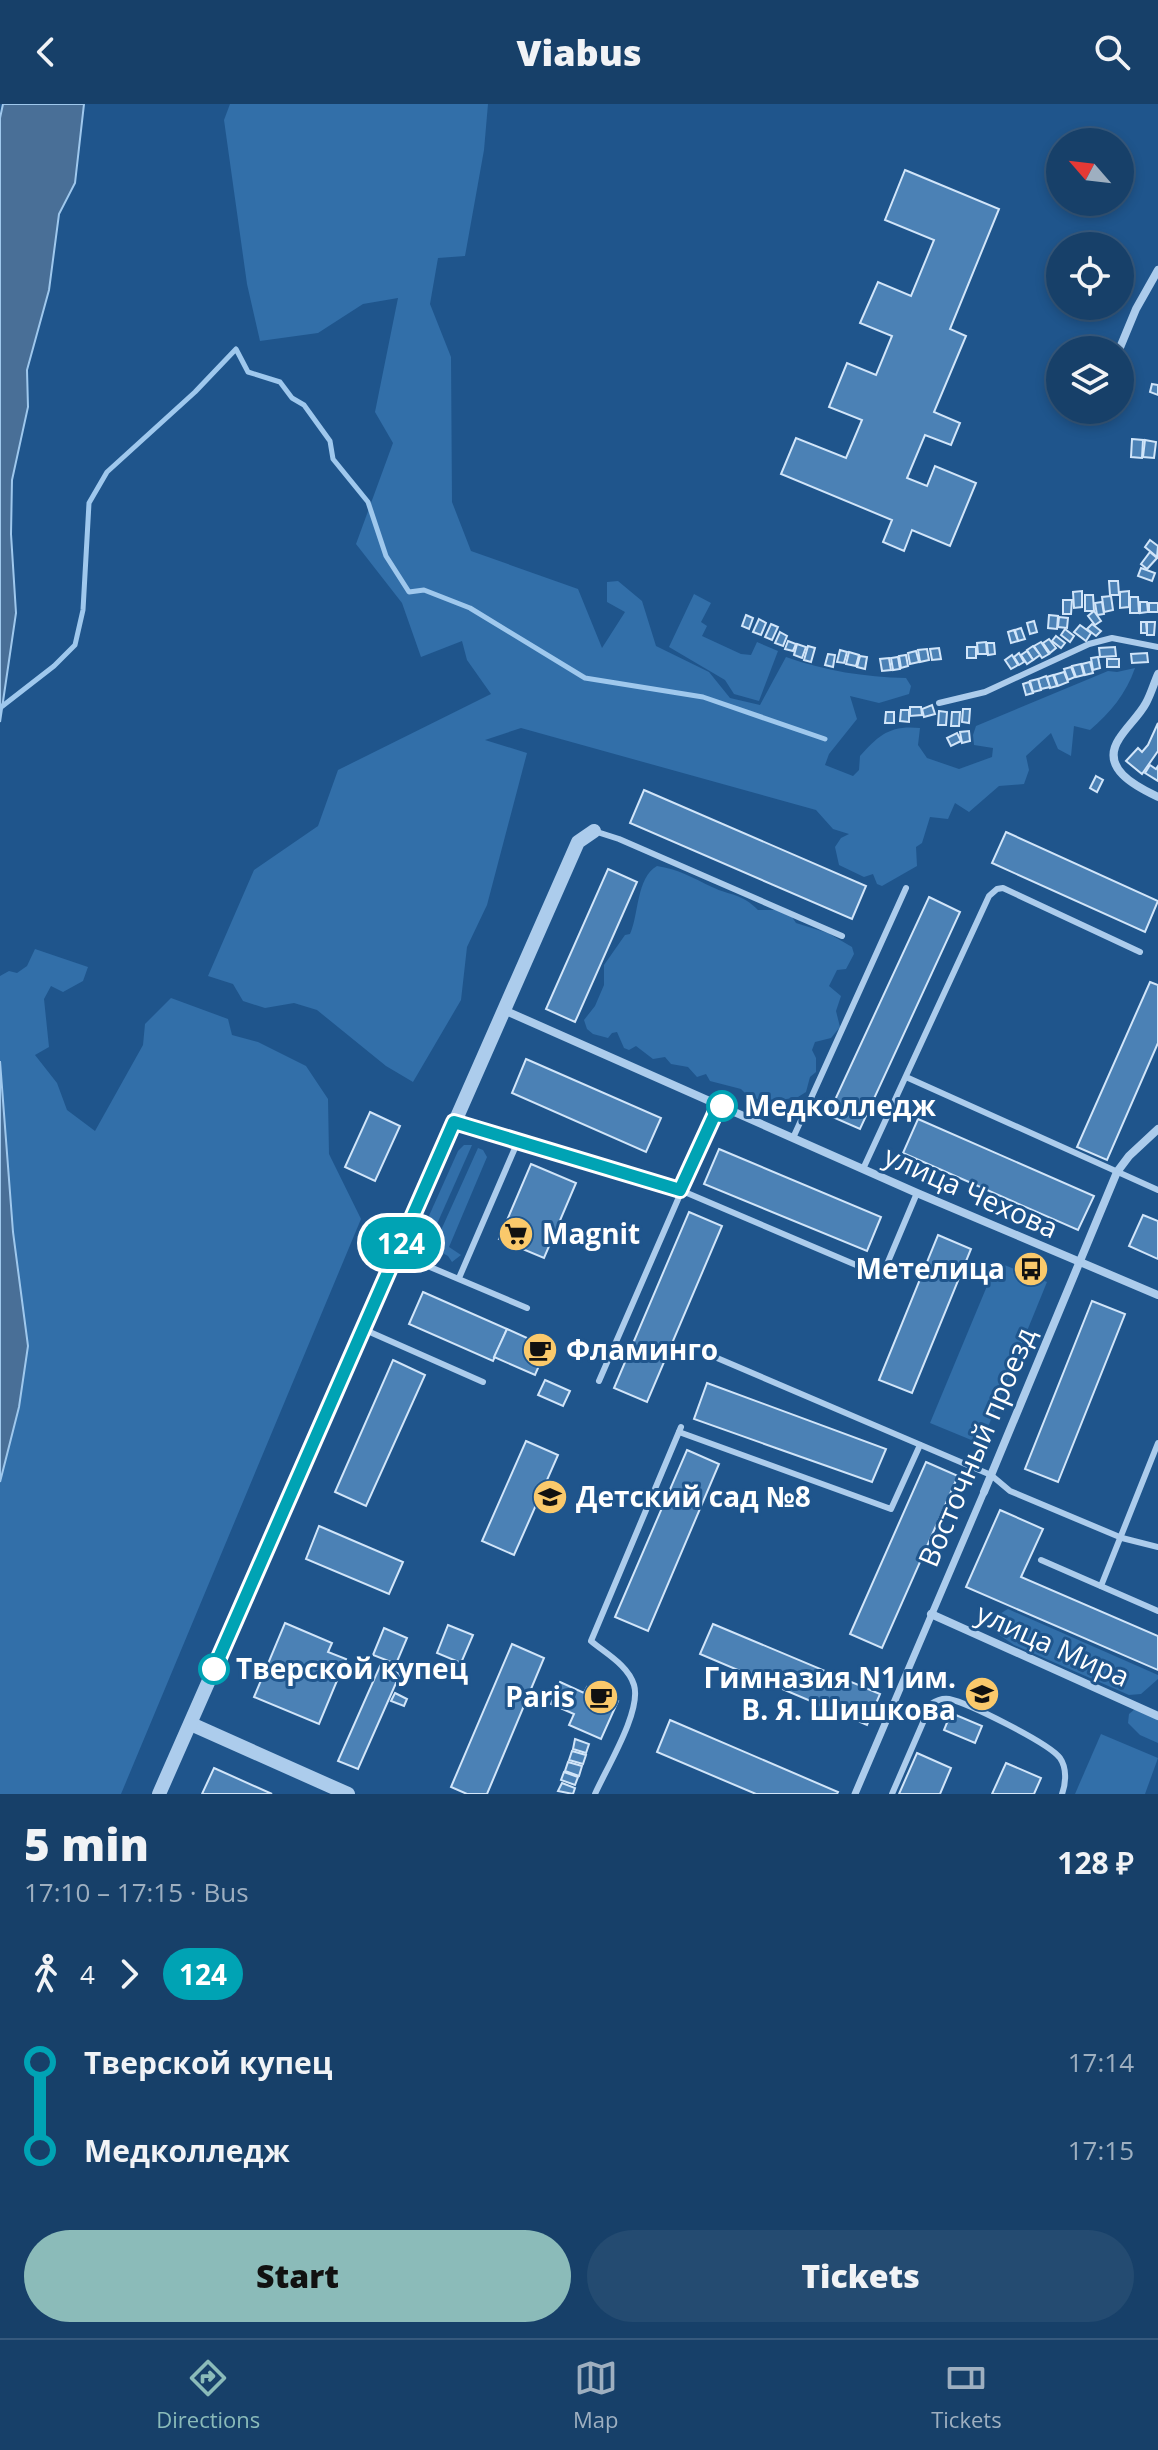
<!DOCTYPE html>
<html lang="en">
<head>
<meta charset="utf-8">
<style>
  body { margin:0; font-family:"Open Sans",sans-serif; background:#244b71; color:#f1f3f6; height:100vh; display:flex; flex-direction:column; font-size:30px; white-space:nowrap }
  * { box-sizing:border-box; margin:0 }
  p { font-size:26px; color:#9eafc0 }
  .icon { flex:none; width:44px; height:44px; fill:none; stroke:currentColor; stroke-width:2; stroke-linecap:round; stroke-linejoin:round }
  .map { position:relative; height:1690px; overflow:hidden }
  .panel { display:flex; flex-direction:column; background:#174069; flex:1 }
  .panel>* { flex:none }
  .badge { padding:0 16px; border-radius:26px; font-size:28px; line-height:52px }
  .needle { width:52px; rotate:298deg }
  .fabs { position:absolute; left:1046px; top:24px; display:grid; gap:16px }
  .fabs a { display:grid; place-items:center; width:88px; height:88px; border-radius:50%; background:#174069; box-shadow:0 4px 12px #0003,0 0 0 2px #36597d; font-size:40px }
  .map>.badge { position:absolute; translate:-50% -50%; box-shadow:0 0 0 4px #fff }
  .legs { display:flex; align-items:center; gap:12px; height:88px; padding:0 24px; font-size:26px }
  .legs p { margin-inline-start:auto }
  .headline { display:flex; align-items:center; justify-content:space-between; height:136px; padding:0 24px }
  h1 { font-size:44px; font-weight:800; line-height:60px }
  .button { display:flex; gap:16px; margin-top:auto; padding:16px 24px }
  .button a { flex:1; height:92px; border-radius:48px; background:#8bbbb9; color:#111; font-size:32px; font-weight:800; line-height:92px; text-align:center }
  .button a+a { background:#244b71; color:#f1f3f6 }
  ul { padding:0 24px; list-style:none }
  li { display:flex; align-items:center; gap:28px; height:88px; font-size:30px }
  li i { display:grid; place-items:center; width:12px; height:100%; margin:0 10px; background:currentColor }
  li i::after { content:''; width:20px; height:20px; margin:-10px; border:6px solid; border-radius:50%; background:#174069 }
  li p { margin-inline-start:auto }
  li:first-child i { background:linear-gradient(#0000 50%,currentColor 0) }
  li:last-child i { background:linear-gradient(currentColor 50%,#0000 0) }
  header { display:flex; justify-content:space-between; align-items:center; height:104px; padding:0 24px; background:#174069; font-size:36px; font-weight:800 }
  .menu { display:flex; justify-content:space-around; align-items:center; height:112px; border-top:2px solid #36597d; background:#174069; font-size:22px; color:#9eafc0 }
  .menu a { display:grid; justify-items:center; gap:4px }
  .menu .current { color:#8bbbb9 }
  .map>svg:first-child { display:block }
  .green { fill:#326fa9 }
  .water { fill:#496f97; stroke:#9fc8ed; stroke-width:2 }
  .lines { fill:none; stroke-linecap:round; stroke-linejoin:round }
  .stream { stroke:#9fc8ed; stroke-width:5 }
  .building { fill:#4b81b5; stroke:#d1e5f9; stroke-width:2 }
  .service { stroke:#acccec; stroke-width:6 }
  .pedestrian { stroke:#acccec; stroke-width:7 }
  .minor { stroke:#acccec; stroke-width:8 }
  .tertiary { stroke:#acccec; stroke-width:14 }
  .line-1-casing { stroke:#fff; stroke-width:18 }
  .line-1 { stroke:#00a3b4; stroke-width:12 }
  .stop-1-dot { fill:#fff; stroke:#00a3b4; stroke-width:4 }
  .labels { text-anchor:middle; stroke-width:6; stroke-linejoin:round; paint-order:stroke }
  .stop-label { font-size:28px; font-weight:bold; fill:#fff; stroke:#1f558c; text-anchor:start }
  .street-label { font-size:28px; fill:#fff; stroke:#1f558c }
  .poi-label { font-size:28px; font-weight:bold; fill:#fff; stroke:#1f558c; text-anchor:start }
</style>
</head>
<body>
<header><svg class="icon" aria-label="back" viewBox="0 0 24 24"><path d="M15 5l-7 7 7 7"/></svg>Viabus<svg class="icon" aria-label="search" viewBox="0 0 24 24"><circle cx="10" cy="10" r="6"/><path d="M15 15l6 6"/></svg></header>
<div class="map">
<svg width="1158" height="1690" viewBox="0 0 1158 1690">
  <rect width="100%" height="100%" fill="#1f558c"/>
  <!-- green -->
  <g class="green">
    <path d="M230 0H488L484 46 465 152 438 154 430 200 451 253 452 398 471 447 578 485 602 544 625 508 607 498V478L618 477 642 497 656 542 709 568 730 594 760 601 786 553C826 567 864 573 906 574L911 582 909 590 879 599 850 592 857 615 829 650 825 661 853 672 859 666 860 652C879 631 890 621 920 624L918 641 927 654 959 665 992 653 993 644 974 641 973 631 976 622 1108 567 1117 568 1135 564C1126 590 1110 609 1090 626L1074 622 1071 652 1058 645 1051 629 1026 652 1029 666 1024 680 999 682 969 708 955 699 948 715 930 713 922 739 916 743 917 762 882 782 877 780 873 770 864 773 839 761 835 743 841 734 849 730 833 725 816 706 521 624 485 636 527 649 487 801 467 843 461 896 413 978 386 962 317 906 294 899 265 904 243 897 233 880 208 872 254 766 318 722 338 666 491 590 467 556 462 537 421 553 402 499 356 440 393 339 375 308 398 194 363 200 318 229 260 237 247 180 224 16Z"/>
    <path d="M694 490 711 499 701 518 707 522 702 532 741 550 751 551 757 538 778 547 759 597 734 590 725 576 669 543Z"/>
    <path d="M657 762C678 765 693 774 712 783 731 792 741 789 758 806H776L792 813 796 819 828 829 852 843 854 850 846 865 837 866 829 882 841 892 836 907 840 923 831 934 815 938 812 946 816 954V968L810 973 806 988 798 993 781 996 757 995 749 993 741 985 710 977 706 970 697 973 688 963 671 960 665 953 653 955 636 942 629 946 624 944 617 928 612 929 608 934 593 930 587 925 584 916 595 902 604 881V861L625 831 630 830C639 811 636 774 657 762Z"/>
    <path d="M35 845 88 863 83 877 63 888 51 882 44 895 49 943 35 951 57 979 67 1006 95 1027 143 941 145 920 171 894 228 915 232 931 258 938 306 962 328 995 329 1050 361 1115 121 1690H0V1378L19 1303 28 1242 13 1128 0 957V872L9 867 17 869 27 862Z"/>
    <path d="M464 1041H472L425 1147 422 1134 424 1123 458 1047Z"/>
    <path d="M478 1044 483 1046 487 1053 449 1143 461 1151 452 1158 448 1152 433 1144Z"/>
    <path d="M997 1158 1047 1178 981 1340 930 1319Z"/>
    <path d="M1008 1505 1158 1571V1575L1141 1590 1129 1591 1014 1541 995 1528C993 1517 999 1509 1008 1505Z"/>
    <path d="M1135 1605 1158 1616V1639L1140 1631 1128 1619 1129 1610Z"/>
    <path d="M1101 1630 1158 1654 1145 1690H1075Z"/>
  </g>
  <!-- water -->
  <g class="water">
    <path d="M3 0H84L75 79 59 110 49 186 27 266 28 303 12 376 11 430 16 509 0 618V14Z"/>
    <path d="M0 957 13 1128 28 1242 19 1303 0 1378Z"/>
  </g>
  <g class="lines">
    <!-- stream -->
    <path class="stream" d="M0 604 54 562 75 541 83 506 89 399 107 368 195 288 236 245 248 268 280 278 292 294 304 301 330 337 333 355 368 398 386 452 409 488 424 486 470 504 585 574 703 593 825 635"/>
  </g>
  <!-- building -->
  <g class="building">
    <path d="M905 66 999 105 950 225 966 232 934 308 960 319 951 341 925 331 907 374 927 382 935 362 976 379 950 442 912 426 904 447 883 438 892 416 781 370 796 334 846 354 862 316 829 303 847 259 876 271 892 232 860 219 878 178 911 192 934 136 885 116Z"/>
    <path d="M1152 280 1158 281V291L1150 288Z"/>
    <path d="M1132 335 1143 336 1142 354 1131 353Z"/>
    <path d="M1145 336 1156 338 1154 354 1143 353Z"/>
    <path d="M1150 436 1158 442 1157 453 1145 443Z"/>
    <path d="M1150 448 1157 454 1147 465 1141 460Z"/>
    <path d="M1141 464 1155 469 1152 477 1138 472Z"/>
    <path d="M1109 477H1118L1119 491H1110Z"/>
    <path d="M1082 487V503L1074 504 1073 488Z"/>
    <path d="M1129 487V503L1120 504V488Z"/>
    <path d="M1085 491H1093L1094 507H1085Z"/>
    <path d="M1111 492 1113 506 1104 508 1102 493Z"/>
    <path d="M1130 493H1138L1139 509H1130Z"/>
    <path d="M1063 496H1072L1071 510H1063Z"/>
    <path d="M1102 498 1104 510 1097 511 1095 499Z"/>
    <path d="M1140 498H1147L1148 508 1140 509Z"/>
    <rect x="1149" y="499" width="9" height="9"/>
    <path d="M1094 507 1101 517 1095 521 1088 512Z"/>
    <path d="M746 511 753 514 749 525 742 522Z"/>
    <path d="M1049 511 1058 512 1057 525 1048 524Z"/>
    <path d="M1059 513 1068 514 1067 524 1058 523Z"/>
    <path d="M759 515 766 519 761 531 753 528Z"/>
    <path d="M1034 517 1037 528 1030 530 1027 519Z"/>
    <path d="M1141 518H1146L1147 529H1141Z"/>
    <path d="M1147 518H1155L1154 531H1147Z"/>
    <path d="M771 520 778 523 772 536 765 533Z"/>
    <path d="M1092 520 1101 527 1096 532 1087 525Z"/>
    <path d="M1080 521 1091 529 1086 537 1074 528Z"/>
    <path d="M1021 524 1025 535 1018 537 1015 526Z"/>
    <path d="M1065 525 1074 532 1070 538 1061 531Z"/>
    <path d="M1014 526 1018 537 1011 539 1008 528Z"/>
    <path d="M780 528 787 532 783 542 775 539Z"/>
    <path d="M1056 532 1065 539 1061 544 1052 537Z"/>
    <path d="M1049 535 1056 544 1050 549 1043 539Z"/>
    <path d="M788 537 796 540 793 547 785 545Z"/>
    <path d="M986 538 987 550H978L977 539Z"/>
    <path d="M1041 538 1049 550 1042 554 1034 542Z"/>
    <path d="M987 539H994L995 550 988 551Z"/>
    <path d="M797 540 806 543 802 554 794 551Z"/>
    <path d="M808 542 815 544 811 558 804 556Z"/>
    <path d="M1033 542 1040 551 1033 556 1027 546Z"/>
    <rect x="967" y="543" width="9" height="11"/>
    <path d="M1115 543 1116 552 1100 553 1099 544Z"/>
    <path d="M939 544 941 555 932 556 930 545Z"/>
    <path d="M927 545 929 556 920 558 918 546Z"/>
    <path d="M840 546 847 548 844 559 837 558Z"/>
    <path d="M916 547 919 558 910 560 908 549Z"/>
    <path d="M1027 547 1033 556 1027 560 1021 551Z"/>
    <path d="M849 548 859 551 856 562 846 560Z"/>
    <path d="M1019 549 1024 558 1019 561 1014 553Z"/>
    <path d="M1147 549 1148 558 1132 559 1131 550Z"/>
    <path d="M828 550 835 551 833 563 825 561Z"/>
    <path d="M906 551 908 562 901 564 899 552Z"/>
    <path d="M1012 551 1018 561 1011 565 1005 556Z"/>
    <path d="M860 552 867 553 865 565 857 563Z"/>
    <path d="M898 553 900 565 893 566 891 554Z"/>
    <path d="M1098 553 1100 564 1093 566 1091 554Z"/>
    <path d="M889 554 891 566 882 567 880 555Z"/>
    <rect x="1107" y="555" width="12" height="8"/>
    <path d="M1090 558 1093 569 1085 571 1082 560Z"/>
    <path d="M1081 560 1084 571 1076 573 1072 562Z"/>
    <path d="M1071 563 1075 573 1068 576 1064 565Z"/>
    <path d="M1064 568 1068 578 1058 582 1054 571Z"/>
    <path d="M1053 571 1057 582 1050 584 1047 573Z"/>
    <path d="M1046 572 1050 583 1041 585 1038 575Z"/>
    <path d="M1038 575 1041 586 1033 588 1030 577Z"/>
    <path d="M1029 578 1033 589 1026 591 1023 580Z"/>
    <path d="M932 601 935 610 924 613 922 605Z"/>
    <path d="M910 603H921L922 611 910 612Z"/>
    <path d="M963 605H970L969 619 962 618Z"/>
    <path d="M901 606H909V618L900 617Z"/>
    <path d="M939 607 947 608 946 621H938Z"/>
    <path d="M886 608H894V619H885Z"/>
    <path d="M952 608H960L959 622H951Z"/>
    <path d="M1158 619V647L1142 670 1126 657 1138 644 1142 648 1148 641Z"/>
    <path d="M969 627 970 637 962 639 960 628Z"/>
    <path d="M957 629 961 637 951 642 947 634Z"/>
    <path d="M1150 661 1156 665 1158 662V677L1145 669Z"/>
    <path d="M1096 672 1103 676 1097 688 1090 684Z"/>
    <path d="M644 686 866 782 852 815 630 719Z"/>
    <path d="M1006 728 1158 797 1145 828 992 759Z"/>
    <path d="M608 765 637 778 575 918 546 905Z"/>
    <path d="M929 793 960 808 860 1025 828 1011Z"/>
    <path d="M1150 878 1158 881V939L1107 1056 1077 1043Z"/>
    <path d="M526 955 661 1014 646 1048 512 989Z"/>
    <path d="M370 1008 400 1022 375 1077 345 1063Z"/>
    <path d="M918 1015 1094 1092 1078 1126 903 1049Z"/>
    <path d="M719 1045 881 1113 867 1147 704 1080Z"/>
    <path d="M531 1060 576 1079 544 1154 499 1135Z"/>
    <path d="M689 1108 722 1122 647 1298 614 1284Z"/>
    <path d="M1143 1111 1158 1117V1155L1129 1142Z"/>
    <path d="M938 1131 971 1145 912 1289 879 1276Z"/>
    <path d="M423 1188 507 1225 493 1257 409 1220Z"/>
    <path d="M1092 1197 1125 1210 1058 1378 1025 1365Z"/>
    <path d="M507 1225 547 1243 535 1271 494 1253Z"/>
    <path d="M393 1256 425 1271 366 1402 335 1388Z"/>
    <path d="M545 1276 570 1287 563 1302 538 1291Z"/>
    <path d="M707 1279 886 1345 872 1378 694 1315Z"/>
    <path d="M526 1337 558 1351 514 1451 482 1437Z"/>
    <path d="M687 1346 719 1360 648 1527 615 1513Z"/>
    <path d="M926 1358 958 1372 882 1544 850 1530Z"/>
    <path d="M1000 1406 1043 1425 1021 1473 1158 1532V1566L966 1483Z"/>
    <path d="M319 1422 403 1458 389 1490 306 1455Z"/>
    <path d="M285 1519 332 1539 328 1548 346 1555 319 1620 254 1593Z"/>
    <path d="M713 1520 880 1590 867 1621 700 1550Z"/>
    <path d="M448 1521 473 1531 461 1559 437 1549Z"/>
    <path d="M384 1524 407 1534 396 1560 373 1551Z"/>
    <path d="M512 1540 544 1554 487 1690H467L451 1683Z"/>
    <path d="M380 1562 400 1570 358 1665 338 1657Z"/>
    <path d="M560 1578 584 1589 587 1583 618 1597 601 1635 569 1621 574 1610 551 1600Z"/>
    <path d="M395 1589 407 1595 404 1602 391 1597Z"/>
    <path d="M951 1609 982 1622 975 1639 944 1626Z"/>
    <path d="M670 1616 838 1688 837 1690H756L657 1648Z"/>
    <path d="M575 1635 589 1640 586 1649 573 1645Z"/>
    <path d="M572 1647 586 1651 583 1660 569 1656Z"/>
    <path d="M917 1649 951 1664 940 1690H899Z"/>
    <path d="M568 1658 582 1662 579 1672 565 1667Z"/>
    <path d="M1006 1659 1041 1674 1034 1690H992Z"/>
    <path d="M214 1664 272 1690H202Z"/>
    <path d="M564 1668 578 1673 575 1681 561 1676Z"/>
    <path d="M562 1679 575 1684 573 1690 558 1687Z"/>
  </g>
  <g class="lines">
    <!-- service -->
    <g class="service">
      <path d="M939 599 985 588 1089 540 1112 534 1158 543"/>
      <path d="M594 727 619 735 842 832"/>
      <path d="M906 973 1158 1086"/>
      <path d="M454 1018 680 1086 882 1172 917 1089"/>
      <path d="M793 1034 906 784"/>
      <path d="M863 1065 989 792 997 785 1003 784 1140 848"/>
      <path d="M397 1149 527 1204"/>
      <path d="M459 1174 518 1037"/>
      <path d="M363 1225 483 1278"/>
      <path d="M710 1251 991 1371 1010 1387 1122 1434 1158 1443"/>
      <path d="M599 1277 719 1001"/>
      <path d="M679 1328 891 1405 920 1341"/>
      <path d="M1041 1456 1158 1507"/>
      <path d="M1101 1482 1158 1339"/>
      <path d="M595 1690C606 1665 642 1607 634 1581 628 1561 605 1549 591 1537L681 1323"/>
      <path d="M892 1690 931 1600C937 1596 942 1594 949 1595 968 1599 1049 1639 1060 1654 1067 1664 1066 1679 1062 1690"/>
    </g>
    <!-- pedestrian -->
    <path class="pedestrian" d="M855 1690 984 1388"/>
    <!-- minor -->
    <g class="minor">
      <path d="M1119 246 1136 205 1158 166"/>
      <path d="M1158 570C1154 579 1151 590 1146 599 1139 612 1127 622 1119 635 1100 664 1135 682 1158 693"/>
      <path d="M504 906 917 1089 1158 1191"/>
      <path d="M984 1388 1117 1068 1129 1052 1158 1025"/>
      <path d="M931 1510 1158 1612"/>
    </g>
    <!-- tertiary -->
    <g class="tertiary">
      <path d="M191 1620 348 1690"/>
      <path d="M159 1690 578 738 594 727"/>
    </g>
  </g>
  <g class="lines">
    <!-- line-1 casing -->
    <g class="line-1-casing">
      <path id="line-1" d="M214 1565 454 1018 680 1086 719 1001 722 1002"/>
    </g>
    <!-- line-1 -->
    <use href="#line-1" class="line-1"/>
  </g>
  <!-- icons -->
  <defs>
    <g id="supermarket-disc" transform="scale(1.8)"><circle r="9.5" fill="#fac96b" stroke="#1f558c"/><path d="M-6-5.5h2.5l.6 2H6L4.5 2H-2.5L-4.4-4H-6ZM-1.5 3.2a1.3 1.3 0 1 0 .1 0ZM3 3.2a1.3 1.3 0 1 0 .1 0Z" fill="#111"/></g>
    <g id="bus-disc" transform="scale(1.8)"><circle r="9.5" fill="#fac96b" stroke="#1f558c"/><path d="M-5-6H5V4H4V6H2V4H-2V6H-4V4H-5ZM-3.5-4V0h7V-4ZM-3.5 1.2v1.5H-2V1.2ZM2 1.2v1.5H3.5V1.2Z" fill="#111"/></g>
    <g id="cafe-disc" transform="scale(1.8)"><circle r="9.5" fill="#fac96b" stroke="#1f558c"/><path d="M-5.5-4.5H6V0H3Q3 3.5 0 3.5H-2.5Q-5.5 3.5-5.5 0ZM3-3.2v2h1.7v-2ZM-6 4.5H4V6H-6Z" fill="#111"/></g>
    <g id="school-disc" transform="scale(1.8)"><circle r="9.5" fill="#fac96b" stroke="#1f558c"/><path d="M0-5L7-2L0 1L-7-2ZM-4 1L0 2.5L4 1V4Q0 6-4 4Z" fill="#111"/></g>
  </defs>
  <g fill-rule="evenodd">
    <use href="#supermarket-disc" x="516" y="1130"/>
    <use href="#bus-disc" x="1031" y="1165"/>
    <use href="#cafe-disc" x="540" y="1246"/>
    <use href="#school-disc" x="550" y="1393"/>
    <use href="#school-disc" x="982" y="1590"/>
    <use href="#cafe-disc" x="601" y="1593"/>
  </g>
  <!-- markers -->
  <g class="stop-1-dot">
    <circle cx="722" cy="1002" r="14"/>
    <circle cx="214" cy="1565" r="14"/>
  </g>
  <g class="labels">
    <!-- stop labels -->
    <g class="stop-label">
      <text x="744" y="1012">Медколледж</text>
      <text x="236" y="1575">Тверской купец</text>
    </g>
    <!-- street labels -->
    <g class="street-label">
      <text transform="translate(971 1088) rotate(24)" y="10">улица Чехова</text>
      <text transform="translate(977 1343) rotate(-67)" y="10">Восточный проезд</text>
      <text transform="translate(1053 1541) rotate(24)" y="10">улица Мира</text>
    </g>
    <!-- poi labels -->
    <g class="poi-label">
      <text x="542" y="1140">Magnit</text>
      <text x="1005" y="1175" text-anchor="end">Метелица</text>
      <text x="566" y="1256">Фламинго</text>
      <text x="576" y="1403">Детский сад №8</text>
      <text x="956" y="1584" text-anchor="end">Гимназия N1 им.<tspan x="956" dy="32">В. Я. Шишкова</tspan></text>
      <text x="575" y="1603" text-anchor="end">Paris</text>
    </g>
  </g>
</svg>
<div class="fabs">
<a><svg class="needle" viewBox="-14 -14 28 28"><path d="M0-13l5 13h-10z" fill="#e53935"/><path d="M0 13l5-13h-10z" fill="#9eafc0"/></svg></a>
<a><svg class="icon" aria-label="locate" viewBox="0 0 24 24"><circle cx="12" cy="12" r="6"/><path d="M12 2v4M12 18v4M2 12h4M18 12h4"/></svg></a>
<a><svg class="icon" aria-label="layers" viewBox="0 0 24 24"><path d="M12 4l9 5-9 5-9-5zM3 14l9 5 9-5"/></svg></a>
</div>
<b class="badge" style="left:401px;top:1139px;background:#00a3b4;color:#fff">124</b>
</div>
<section class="panel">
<div class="headline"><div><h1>5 min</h1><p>17:10 – 17:15 · Bus</p></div><b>128 ₽</b></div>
<div class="legs"><svg class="icon" aria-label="walk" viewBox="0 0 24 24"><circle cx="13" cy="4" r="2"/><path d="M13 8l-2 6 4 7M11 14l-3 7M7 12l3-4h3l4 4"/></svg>4<svg class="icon" aria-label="forward" viewBox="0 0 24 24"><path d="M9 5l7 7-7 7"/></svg><b class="badge" style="background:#00a3b4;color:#fff">124</b></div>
<ul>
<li><i style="color:#00a3b4"></i><b>Тверской купец</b><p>17:14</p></li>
<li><i style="color:#00a3b4"></i><b>Медколледж</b><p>17:15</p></li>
</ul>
<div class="button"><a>Start</a><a>Tickets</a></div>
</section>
<nav class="menu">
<a class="current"><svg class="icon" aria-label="directions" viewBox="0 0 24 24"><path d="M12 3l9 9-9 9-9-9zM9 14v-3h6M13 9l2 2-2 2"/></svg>Directions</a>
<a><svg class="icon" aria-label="map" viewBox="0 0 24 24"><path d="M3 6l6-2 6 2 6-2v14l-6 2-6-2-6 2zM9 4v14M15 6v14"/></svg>Map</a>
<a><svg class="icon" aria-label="tickets" viewBox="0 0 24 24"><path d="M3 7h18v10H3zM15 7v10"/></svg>Tickets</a>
</nav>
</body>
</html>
